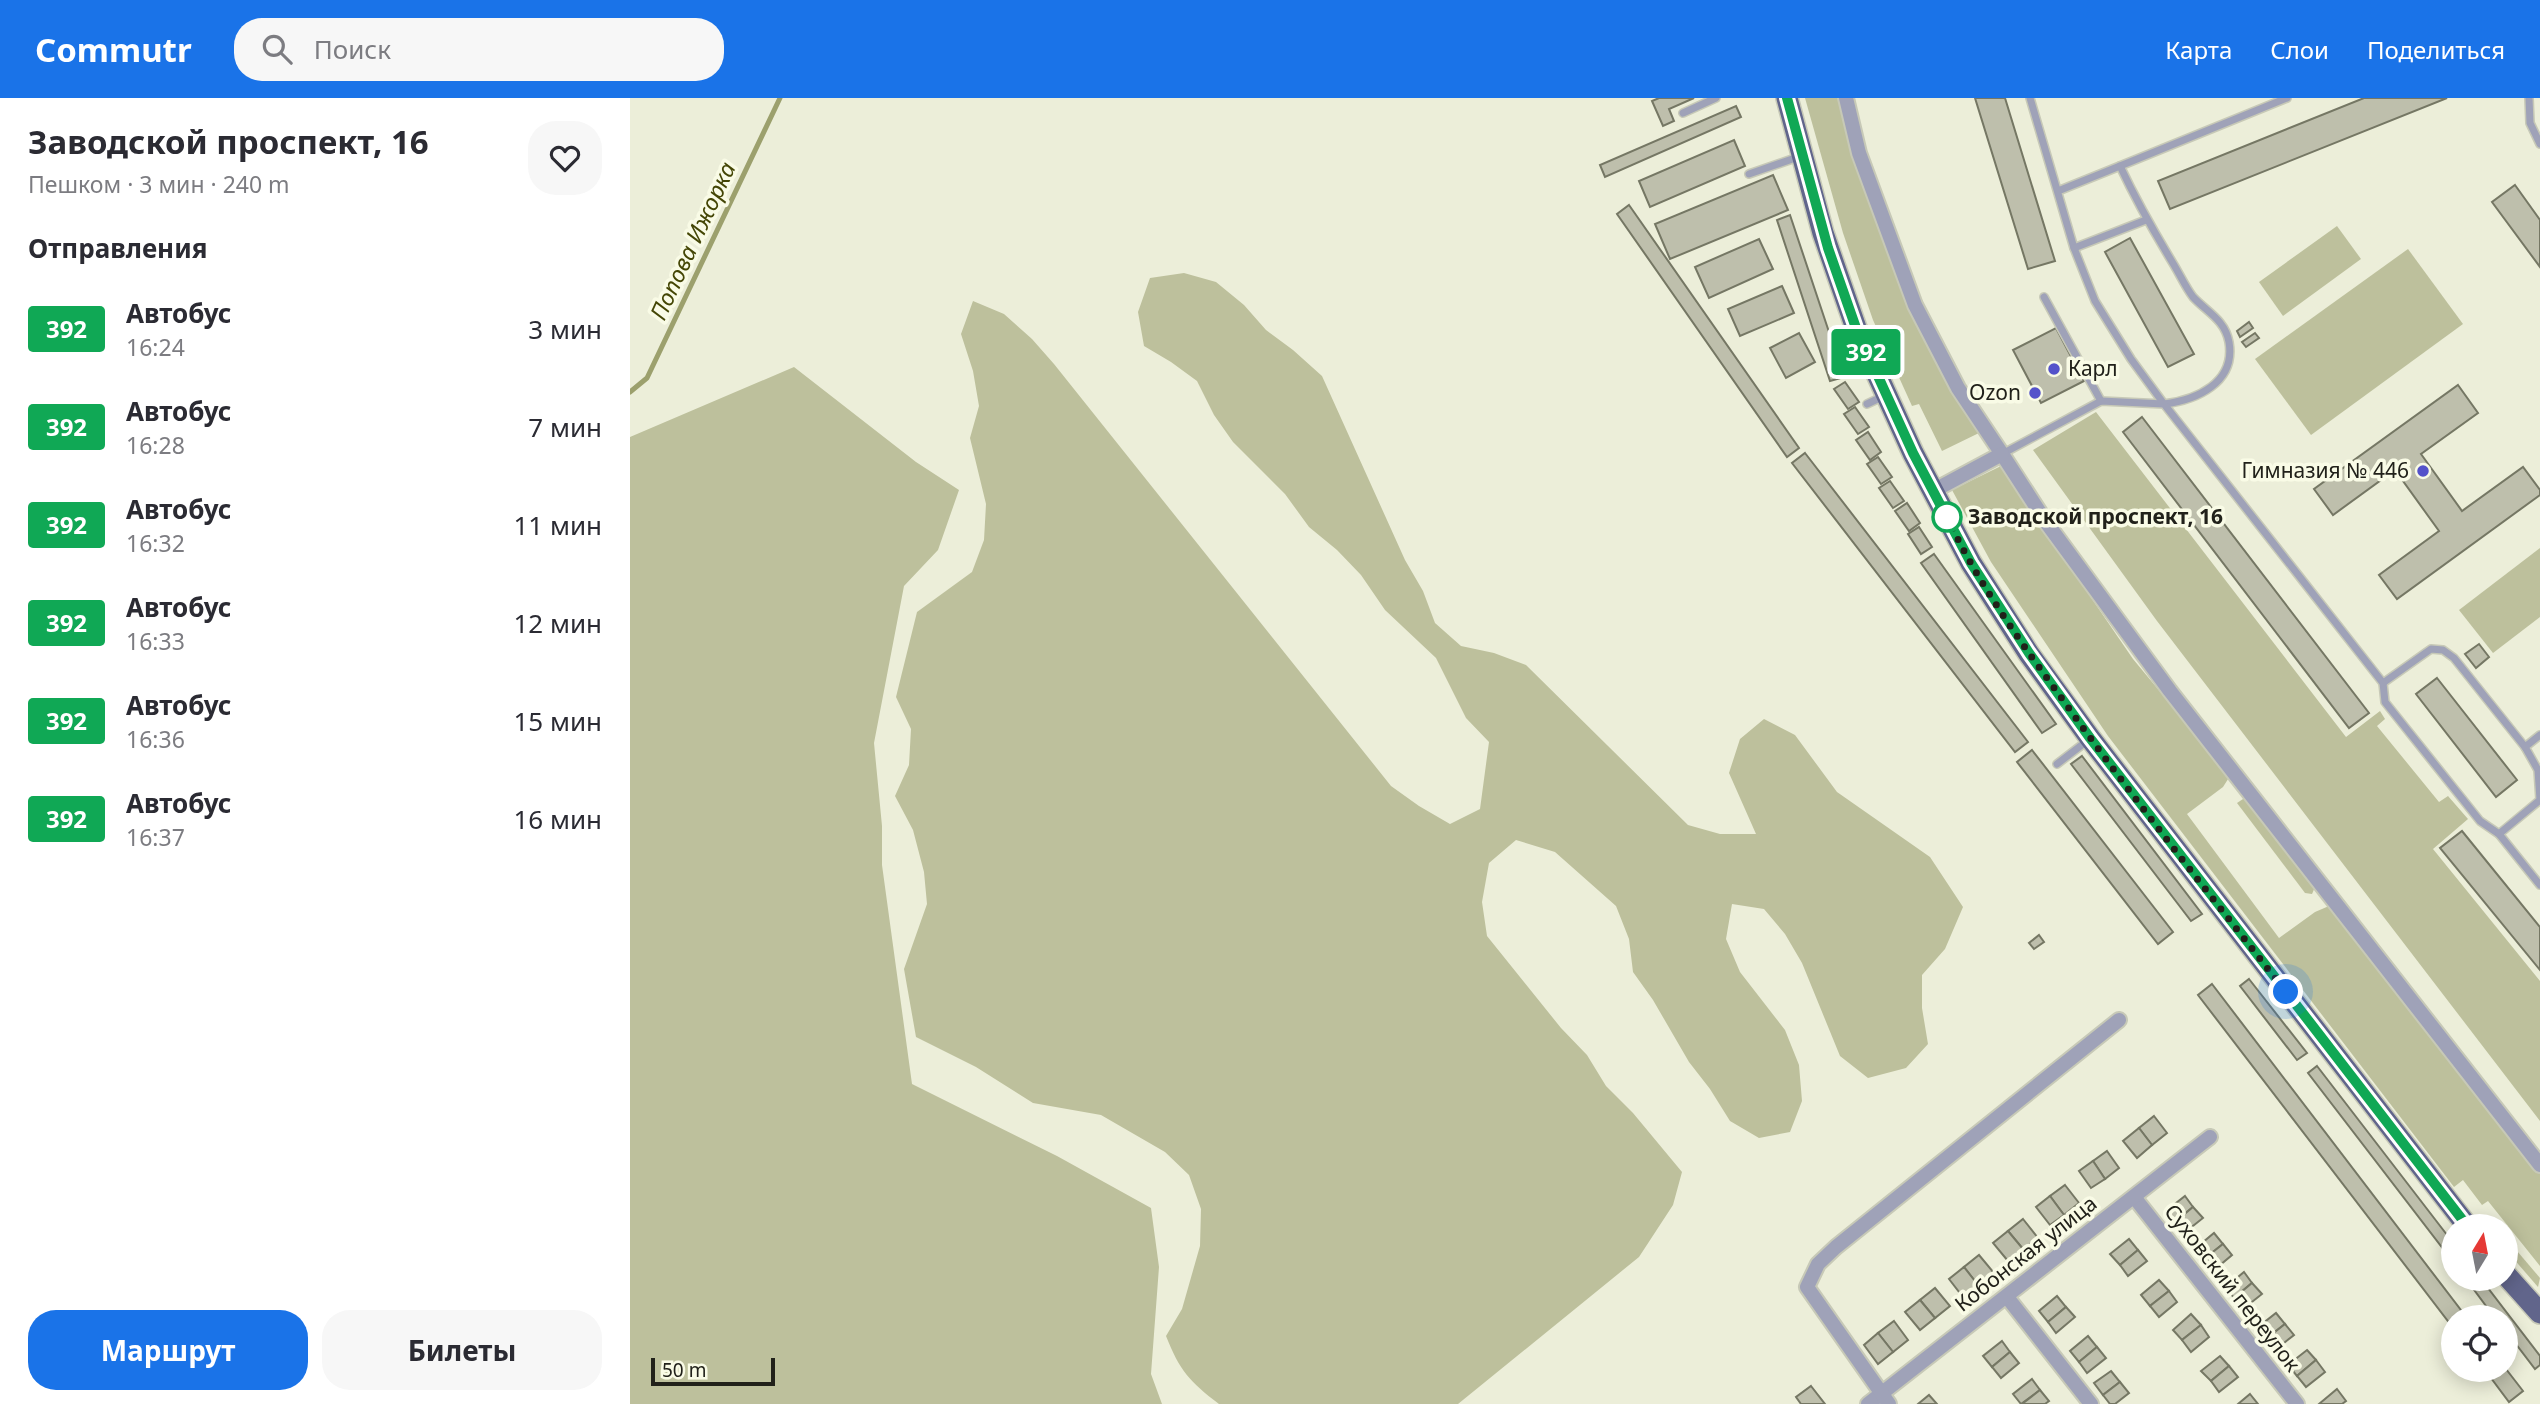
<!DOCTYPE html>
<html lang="ru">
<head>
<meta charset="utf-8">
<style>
  body { margin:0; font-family:"Noto Sans",sans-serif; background:#f7f7f7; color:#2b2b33; height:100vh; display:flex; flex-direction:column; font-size:26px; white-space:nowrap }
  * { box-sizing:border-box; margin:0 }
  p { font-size:23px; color:#7c7c81 }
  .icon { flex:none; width:38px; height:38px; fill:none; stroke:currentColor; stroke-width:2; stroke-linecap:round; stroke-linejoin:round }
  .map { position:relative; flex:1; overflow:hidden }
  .drawer { display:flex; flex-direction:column; background:#fff; width:630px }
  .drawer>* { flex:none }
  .badge { padding:0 14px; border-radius:5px; font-size:24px; line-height:46px }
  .needle { width:46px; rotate:10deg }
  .tools { position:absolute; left:1811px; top:1116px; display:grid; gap:14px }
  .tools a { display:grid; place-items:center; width:77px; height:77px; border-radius:50%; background:#fff; box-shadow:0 4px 18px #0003; font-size:35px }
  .scale { position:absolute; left:21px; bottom:18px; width:124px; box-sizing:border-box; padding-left:7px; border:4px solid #21211a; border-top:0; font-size:19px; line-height:24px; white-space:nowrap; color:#21211a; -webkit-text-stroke:5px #f9fbe6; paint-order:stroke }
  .you { position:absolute; width:35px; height:35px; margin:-18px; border:5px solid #fff; border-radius:50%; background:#1a73e8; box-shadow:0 0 0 10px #1a73e833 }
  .map>.badge { position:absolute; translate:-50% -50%; box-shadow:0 0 0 4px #fff }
  h2 { padding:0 28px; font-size:26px; line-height:63px }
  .round { display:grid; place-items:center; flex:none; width:74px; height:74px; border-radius:28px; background:#f7f7f7 }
  .headline { display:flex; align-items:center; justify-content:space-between; height:119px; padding:0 28px }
  h1 { font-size:33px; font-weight:700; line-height:52px }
  .primary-button { display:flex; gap:14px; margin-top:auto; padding:14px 28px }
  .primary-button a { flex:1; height:80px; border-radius:28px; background:#1a73e8; color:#fff; font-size:28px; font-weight:700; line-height:80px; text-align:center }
  .primary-button a+a { background:#f7f7f7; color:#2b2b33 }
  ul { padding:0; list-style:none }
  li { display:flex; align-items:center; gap:21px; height:98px; padding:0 28px }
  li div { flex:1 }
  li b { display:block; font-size:26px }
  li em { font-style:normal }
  li .badge { min-width:77px; font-weight:700; text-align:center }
  header { display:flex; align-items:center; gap:42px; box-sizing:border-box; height:98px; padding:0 35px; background:#1a73e8; color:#fff }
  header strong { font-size:33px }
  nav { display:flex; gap:38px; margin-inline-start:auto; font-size:24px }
  .search { width:490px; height:63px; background:#f7f7f7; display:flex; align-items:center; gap:18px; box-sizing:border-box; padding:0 24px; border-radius:28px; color:#7c7c81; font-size:26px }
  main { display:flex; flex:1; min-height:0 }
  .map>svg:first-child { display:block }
  .green { fill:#bdc09c }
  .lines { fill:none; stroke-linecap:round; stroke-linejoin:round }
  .stream { stroke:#9ca06d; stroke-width:5 }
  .building { fill:#bebfac; stroke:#757764; stroke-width:2 }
  .lane-casing { stroke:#c7c9b7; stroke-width:10 }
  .street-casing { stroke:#c7c9b7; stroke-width:18 }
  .primary-casing { stroke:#c7c9b7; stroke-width:24 }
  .lane { stroke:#9fa2b8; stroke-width:7 }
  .street { stroke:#9fa2b8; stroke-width:14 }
  .primary { stroke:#61658b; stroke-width:21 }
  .line-casing { stroke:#fff; stroke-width:16 }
  .line { stroke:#10a855; stroke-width:10 }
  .walk { stroke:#21211a; stroke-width:7; stroke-dasharray:0 12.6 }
  .poi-dot { fill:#5452ca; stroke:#f9fbe6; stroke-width:2.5 }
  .stop-dot { fill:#fff; stroke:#10a855; stroke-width:3.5 }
  .labels { text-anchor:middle; stroke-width:7; stroke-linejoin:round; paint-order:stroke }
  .poi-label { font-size:21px; fill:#21211a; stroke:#f9fbe6; text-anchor:end }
  .stop-label { font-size:21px; font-weight:bold; fill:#21211a; stroke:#f9fbe6; text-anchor:start }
  .street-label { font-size:21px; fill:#21211a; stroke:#f9fbe6 }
  .water-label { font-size:23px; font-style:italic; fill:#444605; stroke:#f9fbe6 }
</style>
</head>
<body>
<header>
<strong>Commutr</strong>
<div class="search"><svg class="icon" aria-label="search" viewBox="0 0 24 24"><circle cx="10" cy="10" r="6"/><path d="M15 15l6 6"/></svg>Поиск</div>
<nav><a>Карта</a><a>Слои</a><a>Поделиться</a></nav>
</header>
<main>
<section class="drawer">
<div class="headline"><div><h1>Заводской проспект, 16</h1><p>Пешком · 3 мин · 240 m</p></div><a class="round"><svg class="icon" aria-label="heart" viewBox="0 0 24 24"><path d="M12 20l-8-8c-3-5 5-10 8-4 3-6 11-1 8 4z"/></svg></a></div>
<h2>Отправления</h2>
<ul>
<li><span class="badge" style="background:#10a855;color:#fff">392</span><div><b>Автобус</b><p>16:24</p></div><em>3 мин</em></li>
<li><span class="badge" style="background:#10a855;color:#fff">392</span><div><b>Автобус</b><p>16:28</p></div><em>7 мин</em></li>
<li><span class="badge" style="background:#10a855;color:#fff">392</span><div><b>Автобус</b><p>16:32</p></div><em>11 мин</em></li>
<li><span class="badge" style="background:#10a855;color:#fff">392</span><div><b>Автобус</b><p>16:33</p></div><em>12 мин</em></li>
<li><span class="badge" style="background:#10a855;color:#fff">392</span><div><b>Автобус</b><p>16:36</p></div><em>15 мин</em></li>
<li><span class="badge" style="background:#10a855;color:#fff">392</span><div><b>Автобус</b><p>16:37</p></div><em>16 мин</em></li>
</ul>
<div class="primary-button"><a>Маршрут</a><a>Билеты</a></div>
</section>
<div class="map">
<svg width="1910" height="1306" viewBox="0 0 1910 1306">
  <rect width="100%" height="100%" fill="#eceed9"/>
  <!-- green -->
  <g class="green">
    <path d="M1175 0H1210L1219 38 1272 192 1308 265 1349 335 1312 353 1289 306 1282 308 1243 222 1213 135Z"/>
    <path d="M1707 128 1731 161 1653 218 1629 184Z"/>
    <path d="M1778 151 1833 226 1681 337 1625 261Z"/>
    <path d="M554 175 586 184 614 207 636 232 663 252 692 278 775 462 793 493 805 525 831 548 864 555 896 567 1058 727 1090 736H1126L1099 675 1110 641 1134 621 1165 637 1207 694 1300 759 1333 809 1315 851 1292 877V910L1298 946 1276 970 1238 980 1210 958 1172 865 1155 836 1134 811 1102 806 1096 841 1110 874 1155 932 1169 967 1172 1003 1160 1034 1129 1040 1100 1023 1080 991 1059 964 1023 902 1003 874 999 841 986 808 925 754 886 742 859 765 852 804 857 838 931 930 957 957 976 988 1003 1015 1052 1074 1043 1107 1009 1159 828 1306H589C559 1283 550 1273 536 1238L552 1211 570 1148 571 1111 559 1077 535 1054 471 1017 403 1005 346 969 286 939 274 871 297 806 294 774 283 732 265 698 279 667 281 631 266 599 287 514 342 474 354 442 356 406 340 340 349 308 343 273 331 236 343 203 374 216 402 241 424 266 761 688 789 708 820 726 850 711 859 644 836 620 806 560 755 512 731 477 707 452 679 429 655 396 603 344 584 317 567 283 541 264 514 248 508 214 520 180Z"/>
    <path d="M164 269 286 364 329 392 308 452 274 488 244 645 252 728V767L282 986 427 1058 521 1110 529 1169 521 1276 532 1306H0V339Z"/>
    <path d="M1466 314 1716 639 1750 613 1755 621 1747 628 1809 704 1818 698 1838 721 1803 751 1910 883V1023L1527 523 1403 352Z"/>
    <path d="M1371 368 1503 561 1600 678 1593 689 1557 716 1649 840 1685 814 1699 808 1910 1076V1168L1858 1103 1852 1107 1833 1082 1824 1089 1478 638 1361 464 1322 392Z"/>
    <path d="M1910 450V519L1863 555 1829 512Z"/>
    <path d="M1616 699 1685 789 1682 796 1675 795 1607 705Z"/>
    <path d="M1876 1140 1910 1180 1908 1189 1876 1152Z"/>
  </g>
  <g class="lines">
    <!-- stream -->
    <path class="stream" d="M0 294 17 280 150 0"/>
  </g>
  <!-- building -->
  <g class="building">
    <path d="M1029 0H1064L1039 11 1044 23 1033 28 1022 3Z"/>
    <path d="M1345 0H1375L1425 163 1398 171Z"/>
    <path d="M1734 0H1817L1540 111 1528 83Z"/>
    <path d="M1106 8 1111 19 975 79 970 67Z"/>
    <path d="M1104 42 1115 68 1020 109 1009 83Z"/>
    <path d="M1143 77 1158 112 1040 161 1025 126Z"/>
    <path d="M1885 87 1910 122V169L1862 104Z"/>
    <path d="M999 107 1169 350 1157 359 987 116Z"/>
    <path d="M1160 117 1214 279 1200 283 1147 122Z"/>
    <path d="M1500 140 1564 256 1538 269 1475 154Z"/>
    <path d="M1129 141 1143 171 1079 200 1065 169Z"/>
    <path d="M1152 188 1164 215 1110 238 1098 211Z"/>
    <path d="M1619 224 1623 230 1610 239 1607 233Z"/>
    <path d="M1426 230 1454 283 1411 305 1383 252Z"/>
    <path d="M1169 235 1185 264 1156 280 1140 250Z"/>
    <path d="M1625 235 1629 240 1616 249 1612 244Z"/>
    <path d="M1215 284 1229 304 1218 311 1204 291Z"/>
    <path d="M1828 287 1848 315 1791 356 1832 413 1893 369 1910 392V397L1767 501 1749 477 1809 433 1765 372 1703 417 1684 391Z"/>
    <path d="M1225 309 1239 329 1228 336 1214 316Z"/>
    <path d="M1512 319 1739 615 1719 630 1493 334Z"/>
    <path d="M1238 334 1251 354 1240 362 1226 342Z"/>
    <path d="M1175 355 1398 644 1385 654 1162 365Z"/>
    <path d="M1248 359 1262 379 1251 386 1237 366Z"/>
    <path d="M1260 383 1274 403 1263 410 1249 390Z"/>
    <path d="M1277 405 1290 425 1279 433 1265 413Z"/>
    <path d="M1289 429 1302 449 1291 456 1278 436Z"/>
    <path d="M1304 456 1426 626 1412 635 1291 465Z"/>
    <path d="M1849 546 1859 559 1846 570 1835 556Z"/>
    <path d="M1807 580 1887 682 1866 699 1786 596Z"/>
    <path d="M1402 652 1543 834 1528 846 1387 664Z"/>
    <path d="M1452 658 1572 816 1561 823 1441 666Z"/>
    <path d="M1832 733 1910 829V872L1810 750Z"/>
    <path d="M1409 837 1414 844 1404 851 1399 845Z"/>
    <path d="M1619 881 1677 955 1667 962 1610 888Z"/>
    <path d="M1582 886 1837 1220H1824V1231L1568 897Z"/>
    <path d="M1687 968 1824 1146V1165L1678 975Z"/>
    <path d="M1524 1018 1537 1035 1522 1047 1509 1030Z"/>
    <path d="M1509 1030 1522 1047 1507 1060 1493 1043Z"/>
    <path d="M1477 1053 1489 1070 1475 1081 1463 1063Z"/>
    <path d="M1463 1063 1475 1081 1461 1090 1449 1073Z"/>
    <path d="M1435 1087 1449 1105 1434 1117 1420 1098Z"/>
    <path d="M1420 1098 1434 1117 1420 1127 1406 1109Z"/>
    <path d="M1555 1098 1563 1109 1545 1124 1536 1113Z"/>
    <path d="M1563 1109 1573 1120 1554 1135 1545 1124Z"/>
    <path d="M1393 1121 1408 1140 1393 1151 1378 1133Z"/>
    <path d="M1378 1133 1393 1151 1378 1163 1363 1145Z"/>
    <path d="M1584 1135 1593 1146 1574 1161 1566 1150Z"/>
    <path d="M1499 1141 1508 1152 1490 1167 1480 1156Z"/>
    <path d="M1593 1146 1602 1157 1584 1172 1574 1161Z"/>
    <path d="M1508 1152 1517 1163 1498 1178 1490 1167Z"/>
    <path d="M1349 1157 1364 1175 1348 1187 1334 1169Z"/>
    <path d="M1334 1169 1348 1187 1333 1199 1319 1181Z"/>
    <path d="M1614 1174 1622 1185 1604 1200 1596 1189Z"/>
    <path d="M1836 1181H1851L1910 1258V1267L1905 1271 1876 1233V1220H1865Z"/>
    <path d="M1529 1182 1539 1193 1520 1208 1511 1197Z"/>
    <path d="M1622 1185 1632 1196 1613 1211 1604 1200Z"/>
    <path d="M1305 1190 1320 1208 1305 1220 1290 1202Z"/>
    <path d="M1539 1193 1547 1204 1529 1219 1520 1208Z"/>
    <path d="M1427 1198 1436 1209 1418 1224 1409 1213Z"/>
    <path d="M1290 1202 1305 1220 1290 1232 1275 1214Z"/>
    <path d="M1436 1209 1445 1219 1426 1235 1418 1224Z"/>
    <path d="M1646 1215 1655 1226 1636 1241 1627 1230Z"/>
    <path d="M1561 1216 1571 1227 1552 1242 1543 1232Z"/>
    <path d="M1264 1223 1278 1242 1263 1254 1248 1235Z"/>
    <path d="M1655 1226 1664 1237 1645 1252 1636 1241Z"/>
    <path d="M1571 1227 1579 1239 1561 1254 1552 1242Z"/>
    <path d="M1248 1235 1263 1254 1248 1266 1234 1247Z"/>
    <path d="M1458 1238 1467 1249 1449 1264 1440 1253Z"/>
    <path d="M1372 1243 1380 1254 1362 1269 1353 1258Z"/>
    <path d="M1467 1249 1476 1260 1457 1275 1449 1264Z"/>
    <path d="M1677 1252 1686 1262 1667 1278 1658 1267Z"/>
    <path d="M1380 1254 1389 1265 1371 1280 1362 1269Z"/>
    <path d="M1590 1258 1599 1268 1581 1283 1571 1273Z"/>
    <path d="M1686 1262 1695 1274 1676 1289 1667 1278Z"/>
    <path d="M1599 1268 1608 1279 1589 1294 1581 1283Z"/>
    <path d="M1876 1271 1893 1293 1879 1304 1855 1272Z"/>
    <path d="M1481 1273 1490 1284 1473 1297 1464 1285Z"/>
    <path d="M1402 1281 1410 1292 1391 1306 1383 1296Z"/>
    <path d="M1490 1284 1499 1295 1485 1306H1480L1473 1297Z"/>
    <path d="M1181 1288 1195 1306H1171L1166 1299Z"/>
    <path d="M1707 1291 1716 1303 1712 1306H1689Z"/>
    <path d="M1410 1292 1419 1303 1415 1306H1392Z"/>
    <path d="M1620 1296 1628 1306H1608Z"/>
    <path d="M1299 1297 1307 1306H1288Z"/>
  </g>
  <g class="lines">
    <!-- lane casing -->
    <g class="lane-casing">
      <g id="lane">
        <path d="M1400 0 1444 150 1465 203 1501 261 1534 306C1566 302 1606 285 1599 244 1595 222 1577 214 1563 199 1556 190 1550 177 1544 167 1524 134 1506 102 1490 68L1428 93"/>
        <path d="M1899 0 1900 25 1910 46"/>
        <path d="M1053 15 1086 0"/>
        <path d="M1490 68 1657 0"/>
        <path d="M1119 76 1171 58"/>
        <path d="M1444 150 1516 122"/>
        <path d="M1414 199 1471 303"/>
        <path d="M1237 306 1256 297"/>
        <path d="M1372 356 1471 303 1534 306 1753 585 1755 604 1850 723 1869 736 1910 787"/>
        <path d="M1753 585 1801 551 1813 552 1824 560 1895 649"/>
        <path d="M1427 666 1457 643"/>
        <path d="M1869 736 1910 702 1908 672 1895 649 1910 637"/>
      </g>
    </g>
    <!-- street casing -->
    <g class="street-casing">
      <g id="street">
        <path d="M1216 0 1229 55 1285 207 1328 290 1372 356 1416 424 1540 593 1910 1067"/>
        <path d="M1303 393 1372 356"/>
        <path d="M1504 1099 1667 1306"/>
        <path d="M1377 1199 1461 1306"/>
        <path d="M1238 1306 1580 1039"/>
        <path d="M1259 1306 1177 1189 1188 1166 1206 1149 1489 922"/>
      </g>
    </g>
    <!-- primary casing -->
    <g class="primary-casing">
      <g id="primary">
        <path d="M1157 0 1193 135 1226 230 1283 355 1341 465 1399 556 1460 640 1838 1129"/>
        <path d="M1876 1177 1910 1215"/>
      </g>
    </g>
    <!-- lane -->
    <use href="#lane" class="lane"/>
    <!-- street -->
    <use href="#street" class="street"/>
    <!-- primary -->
    <use href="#primary" class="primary"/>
  </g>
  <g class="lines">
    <!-- line casing -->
    <g class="line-casing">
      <path id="line" d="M1157 0 1198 150 1226 230 1283 355 1341 465 1399 555 1460 640 1838 1129"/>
    </g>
    <!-- line -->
    <use href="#line" class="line"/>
    <!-- walk -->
    <path class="walk" d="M1317 419C1346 482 1391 545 1433 602 1504 702 1581 798 1656 894"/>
  </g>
  <!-- markers -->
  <g class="poi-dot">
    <circle cx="1424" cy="271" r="7"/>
    <circle cx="1405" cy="295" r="7"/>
    <circle cx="1793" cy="373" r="7"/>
  </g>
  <circle class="stop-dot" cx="1317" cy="419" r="14"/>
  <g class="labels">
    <!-- poi labels -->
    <g class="poi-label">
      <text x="1438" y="278" text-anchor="start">Карл</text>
      <text x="1391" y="302">Ozon</text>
      <text x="1779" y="380">Гимназия № 446</text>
    </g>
    <!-- stop labels -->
    <g class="stop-label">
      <text x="1338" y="426">Заводской проспект, 16</text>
    </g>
    <!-- street labels -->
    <g class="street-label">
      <text transform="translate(1396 1156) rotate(-38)" y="7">Кобонская улица</text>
      <text transform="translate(1602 1190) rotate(52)" y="7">Суховский переулок</text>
    </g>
    <!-- water labels -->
    <g class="water-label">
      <text transform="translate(63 143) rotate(-65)" y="8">Попова Ижорка</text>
    </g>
  </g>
</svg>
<div class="tools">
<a><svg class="needle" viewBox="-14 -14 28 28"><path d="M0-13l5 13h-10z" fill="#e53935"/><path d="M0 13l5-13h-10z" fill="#7c7c81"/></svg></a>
<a><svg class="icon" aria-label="locate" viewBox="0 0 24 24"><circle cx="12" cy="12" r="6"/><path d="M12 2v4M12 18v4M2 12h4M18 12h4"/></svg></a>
</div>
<div class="scale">50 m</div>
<div class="you" style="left:1656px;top:894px"></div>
<b class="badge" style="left:1236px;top:254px;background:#10a855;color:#fff">392</b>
</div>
</main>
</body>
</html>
